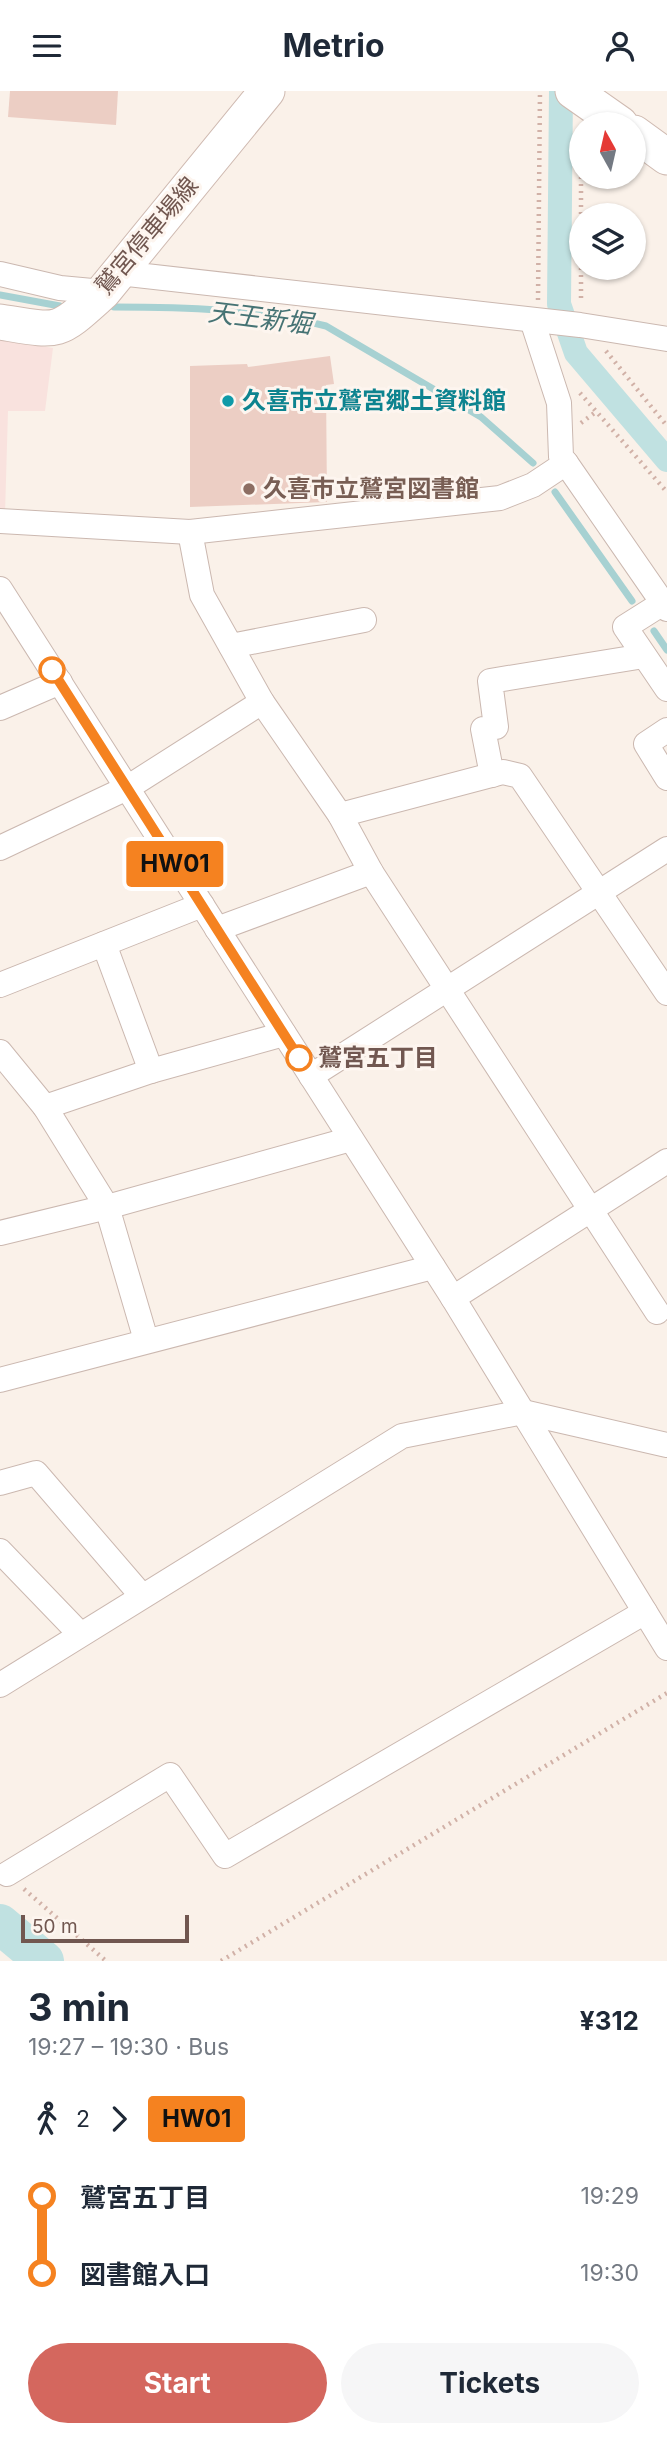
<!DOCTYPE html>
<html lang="en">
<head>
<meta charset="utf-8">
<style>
  body { margin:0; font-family:Inter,"Noto Sans JP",sans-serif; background:#f6f6f7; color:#1f2937; height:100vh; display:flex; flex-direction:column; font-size:26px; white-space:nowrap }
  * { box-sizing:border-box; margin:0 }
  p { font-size:23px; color:#747a83 }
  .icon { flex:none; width:38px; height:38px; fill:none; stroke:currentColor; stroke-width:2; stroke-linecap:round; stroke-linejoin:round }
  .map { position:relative; height:1870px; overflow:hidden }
  .drawer { display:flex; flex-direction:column; background:#fff; flex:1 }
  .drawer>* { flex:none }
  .badge { padding:0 14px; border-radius:5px; font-size:24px; line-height:46px }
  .needle { width:46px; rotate:352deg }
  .controls { position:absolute; left:569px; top:21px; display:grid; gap:14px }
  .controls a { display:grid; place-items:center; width:77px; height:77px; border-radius:50%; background:#fff; box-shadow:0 2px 5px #0004; font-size:35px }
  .scale { position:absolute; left:21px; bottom:18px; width:168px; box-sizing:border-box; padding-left:7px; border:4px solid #715750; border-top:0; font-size:19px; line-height:24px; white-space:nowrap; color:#715750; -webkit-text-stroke:5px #fdf5ef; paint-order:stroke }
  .map>.badge { position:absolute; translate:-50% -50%; box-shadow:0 0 0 4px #fff }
  .legs { display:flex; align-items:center; gap:10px; height:77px; padding:0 28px; font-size:23px }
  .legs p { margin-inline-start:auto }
  .headline { display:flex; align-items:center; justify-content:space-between; height:119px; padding:0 28px }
  h1 { font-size:38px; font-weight:700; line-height:52px }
  .button { display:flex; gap:14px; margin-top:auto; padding:14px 28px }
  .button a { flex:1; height:80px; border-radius:42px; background:#d4675e; color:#fff; font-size:28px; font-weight:700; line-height:80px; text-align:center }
  .button a+a { background:#f6f6f7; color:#1f2937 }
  ul { padding:0 28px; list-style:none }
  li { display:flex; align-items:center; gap:24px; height:77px; font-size:26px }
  li i { display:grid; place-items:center; width:10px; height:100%; margin:0 9px; background:currentColor }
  li i::after { content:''; width:18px; height:18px; margin:-9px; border:5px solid; border-radius:50%; background:#fff }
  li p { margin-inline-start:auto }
  li:first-child i { background:linear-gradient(#0000 50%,currentColor 0) }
  li:last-child i { background:linear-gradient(currentColor 50%,#0000 0) }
  header { display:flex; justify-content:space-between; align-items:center; height:91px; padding:0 28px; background:#fff; font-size:32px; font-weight:700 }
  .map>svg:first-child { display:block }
  .commercial { fill:#f9e2de }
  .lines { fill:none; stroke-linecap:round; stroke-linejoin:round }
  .stream { stroke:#a7d1d2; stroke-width:7 }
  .canal { stroke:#c0e1e1; stroke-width:24 }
  .river { stroke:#c0e1e1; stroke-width:40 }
  .building { fill:#eccec4 }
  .street-casing { stroke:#cbb8b0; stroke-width:26 }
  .secondary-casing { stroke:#cfbab1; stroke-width:37 }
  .path { stroke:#d1b1a7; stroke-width:4.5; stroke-dasharray:2 5; stroke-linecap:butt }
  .street { stroke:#fff; stroke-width:24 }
  .secondary { stroke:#fff; stroke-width:35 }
  .line-1-casing { stroke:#fff; stroke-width:16 }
  .line-1 { stroke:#f58220; stroke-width:10 }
  .culture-dot { fill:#0f9aa8; stroke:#fdf5ef; stroke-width:2.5 }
  .education-dot { fill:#8d6e63; stroke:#fdf5ef; stroke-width:2.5 }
  .stop-1-dot { fill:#fff; stroke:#f58220; stroke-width:3.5 }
  .labels { text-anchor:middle; stroke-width:6; stroke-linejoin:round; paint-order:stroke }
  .street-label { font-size:24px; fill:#715750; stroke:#fdf5ef }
  .culture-label { font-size:24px; font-weight:bold; fill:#0d838f; stroke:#fdf5ef; text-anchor:start }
  .education-label { font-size:24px; font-weight:bold; fill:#785e54; stroke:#fdf5ef; text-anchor:start }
  .stop-label { font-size:24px; font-weight:bold; fill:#715750; stroke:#fdf5ef; text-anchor:start }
  .water-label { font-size:26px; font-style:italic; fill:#467374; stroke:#fdf5ef }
</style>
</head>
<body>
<header><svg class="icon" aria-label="menu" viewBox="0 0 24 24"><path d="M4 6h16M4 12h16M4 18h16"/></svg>Metrio<svg class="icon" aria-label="person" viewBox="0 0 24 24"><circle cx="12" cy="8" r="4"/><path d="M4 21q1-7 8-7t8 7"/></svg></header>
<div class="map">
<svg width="667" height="1870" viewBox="0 0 667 1870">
  <rect width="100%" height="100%" fill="#faf1e9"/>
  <!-- commercial -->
  <path class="commercial" d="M0 248 53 257 45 320H8L5 423H0Z"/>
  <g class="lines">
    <!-- stream -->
    <g class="stream">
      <path d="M0 204 60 215"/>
      <path d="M114 216C183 216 259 218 326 235L481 326 533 372"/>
      <path d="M555 401 632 510"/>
      <path d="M654 540 667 559"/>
    </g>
    <!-- canal -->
    <path class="canal" d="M561 0 559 213 576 262 667 369"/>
    <!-- river -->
    <path class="river" d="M0 1833 44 1870"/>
  </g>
  <!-- building -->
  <g class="building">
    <path d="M10 0H118L116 34 8 26Z"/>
    <path d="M330 265 334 293 326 294 327 411 190 416V275L247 273 248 276Z"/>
  </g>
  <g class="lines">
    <!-- street casing -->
    <g class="street-casing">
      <g id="street">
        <path d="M119 182 580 234 667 248"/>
        <path d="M0 183 60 197 103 201"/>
        <path d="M566 372 667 518"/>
        <path d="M0 430 190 441 500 407 533 394 566 372 561 366 559 312 532 229"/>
        <path d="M190 441 202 504 262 611 340 724 371 781 657 1221"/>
        <path d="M0 498 453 1207 667 1557"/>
        <path d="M663 512 625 536 667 598"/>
        <path d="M231 555 364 529"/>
        <path d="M0 617 60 591"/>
        <path d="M667 639 646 653 667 687"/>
        <path d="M492 684 483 638 496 636 490 590 644 565"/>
        <path d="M340 724 503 681 520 685 667 902"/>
        <path d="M0 757 127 697 262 611"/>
        <path d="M217 838 371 781"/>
        <path d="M104 853 151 980"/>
        <path d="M0 894 202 814"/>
        <path d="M0 961 45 1016 107 1116 146 1249"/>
        <path d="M311 985 667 758"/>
        <path d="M45 1016 151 980 284 943"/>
        <path d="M0 1142 107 1116 351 1048"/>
        <path d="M453 1207 667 1070"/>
        <path d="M0 1289 433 1176"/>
        <path d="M0 1392 36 1382 142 1505"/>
        <path d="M0 1460 80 1543"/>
        <path d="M0 1594 402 1345 523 1321 667 1354"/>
        <path d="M7 1783 170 1684 225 1765 645 1521"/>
      </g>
    </g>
    <!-- secondary casing -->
    <g class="secondary-casing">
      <g id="secondary">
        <path d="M573 0 620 33"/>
        <path d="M634 42 667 66"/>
        <path d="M0 231C62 241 56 243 103 201L267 0"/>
      </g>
    </g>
    <!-- path -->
    <g class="path">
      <path d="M581 44V212"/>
      <path d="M538 209 540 0"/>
      <path d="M606 260 667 335"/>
      <path d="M580 302 667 401"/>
      <path d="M581 332 597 320"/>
      <path d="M24 1798 106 1870"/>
      <path d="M221 1870 667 1602"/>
    </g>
    <!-- street -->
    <use href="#street" class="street"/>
    <!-- secondary -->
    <use href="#secondary" class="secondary"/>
  </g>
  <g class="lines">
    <!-- line-1 casing -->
    <g class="line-1-casing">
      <path id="line-1" d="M52 579 299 967"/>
    </g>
    <!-- line-1 -->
    <use href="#line-1" class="line-1"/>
  </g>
  <!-- markers -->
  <circle class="culture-dot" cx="228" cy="310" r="7"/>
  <circle class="education-dot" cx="249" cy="398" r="7"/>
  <g class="stop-1-dot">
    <circle cx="52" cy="579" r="12"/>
    <circle cx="299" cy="967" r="12"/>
  </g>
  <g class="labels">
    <!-- street labels -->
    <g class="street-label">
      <text transform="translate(147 145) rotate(-50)" y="8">鷲宮停車場線</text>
    </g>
    <!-- culture labels -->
    <g class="culture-label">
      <text x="242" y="318">久喜市立鷲宮郷土資料館</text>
    </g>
    <!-- education labels -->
    <g class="education-label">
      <text x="263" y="406">久喜市立鷲宮図書館</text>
    </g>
    <!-- stop labels -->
    <g class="stop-label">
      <text x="318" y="975">鷲宮五丁目</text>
    </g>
    <!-- water labels -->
    <g class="water-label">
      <text transform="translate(260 227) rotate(7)" y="9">天王新堀</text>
    </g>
  </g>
</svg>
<div class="controls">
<a><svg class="needle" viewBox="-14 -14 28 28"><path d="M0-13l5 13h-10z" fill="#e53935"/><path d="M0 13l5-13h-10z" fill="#747a83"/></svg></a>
<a><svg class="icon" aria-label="layers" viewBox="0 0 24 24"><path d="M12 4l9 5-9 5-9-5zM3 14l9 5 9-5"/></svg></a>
</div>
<div class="scale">50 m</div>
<b class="badge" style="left:175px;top:773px;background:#f58220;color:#111">HW01</b>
</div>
<section class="drawer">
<div class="headline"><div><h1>3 min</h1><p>19:27 – 19:30 · Bus</p></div><b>¥312</b></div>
<div class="legs"><svg class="icon" aria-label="walk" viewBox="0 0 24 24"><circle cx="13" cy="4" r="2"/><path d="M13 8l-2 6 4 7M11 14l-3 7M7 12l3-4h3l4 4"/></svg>2<svg class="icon" aria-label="forward" viewBox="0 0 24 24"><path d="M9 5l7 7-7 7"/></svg><b class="badge" style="background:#f58220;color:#111">HW01</b></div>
<ul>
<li><i style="color:#f58220"></i><b>鷲宮五丁目</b><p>19:29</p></li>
<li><i style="color:#f58220"></i><b>図書館入口</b><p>19:30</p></li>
</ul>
<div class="button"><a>Start</a><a>Tickets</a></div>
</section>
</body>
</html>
